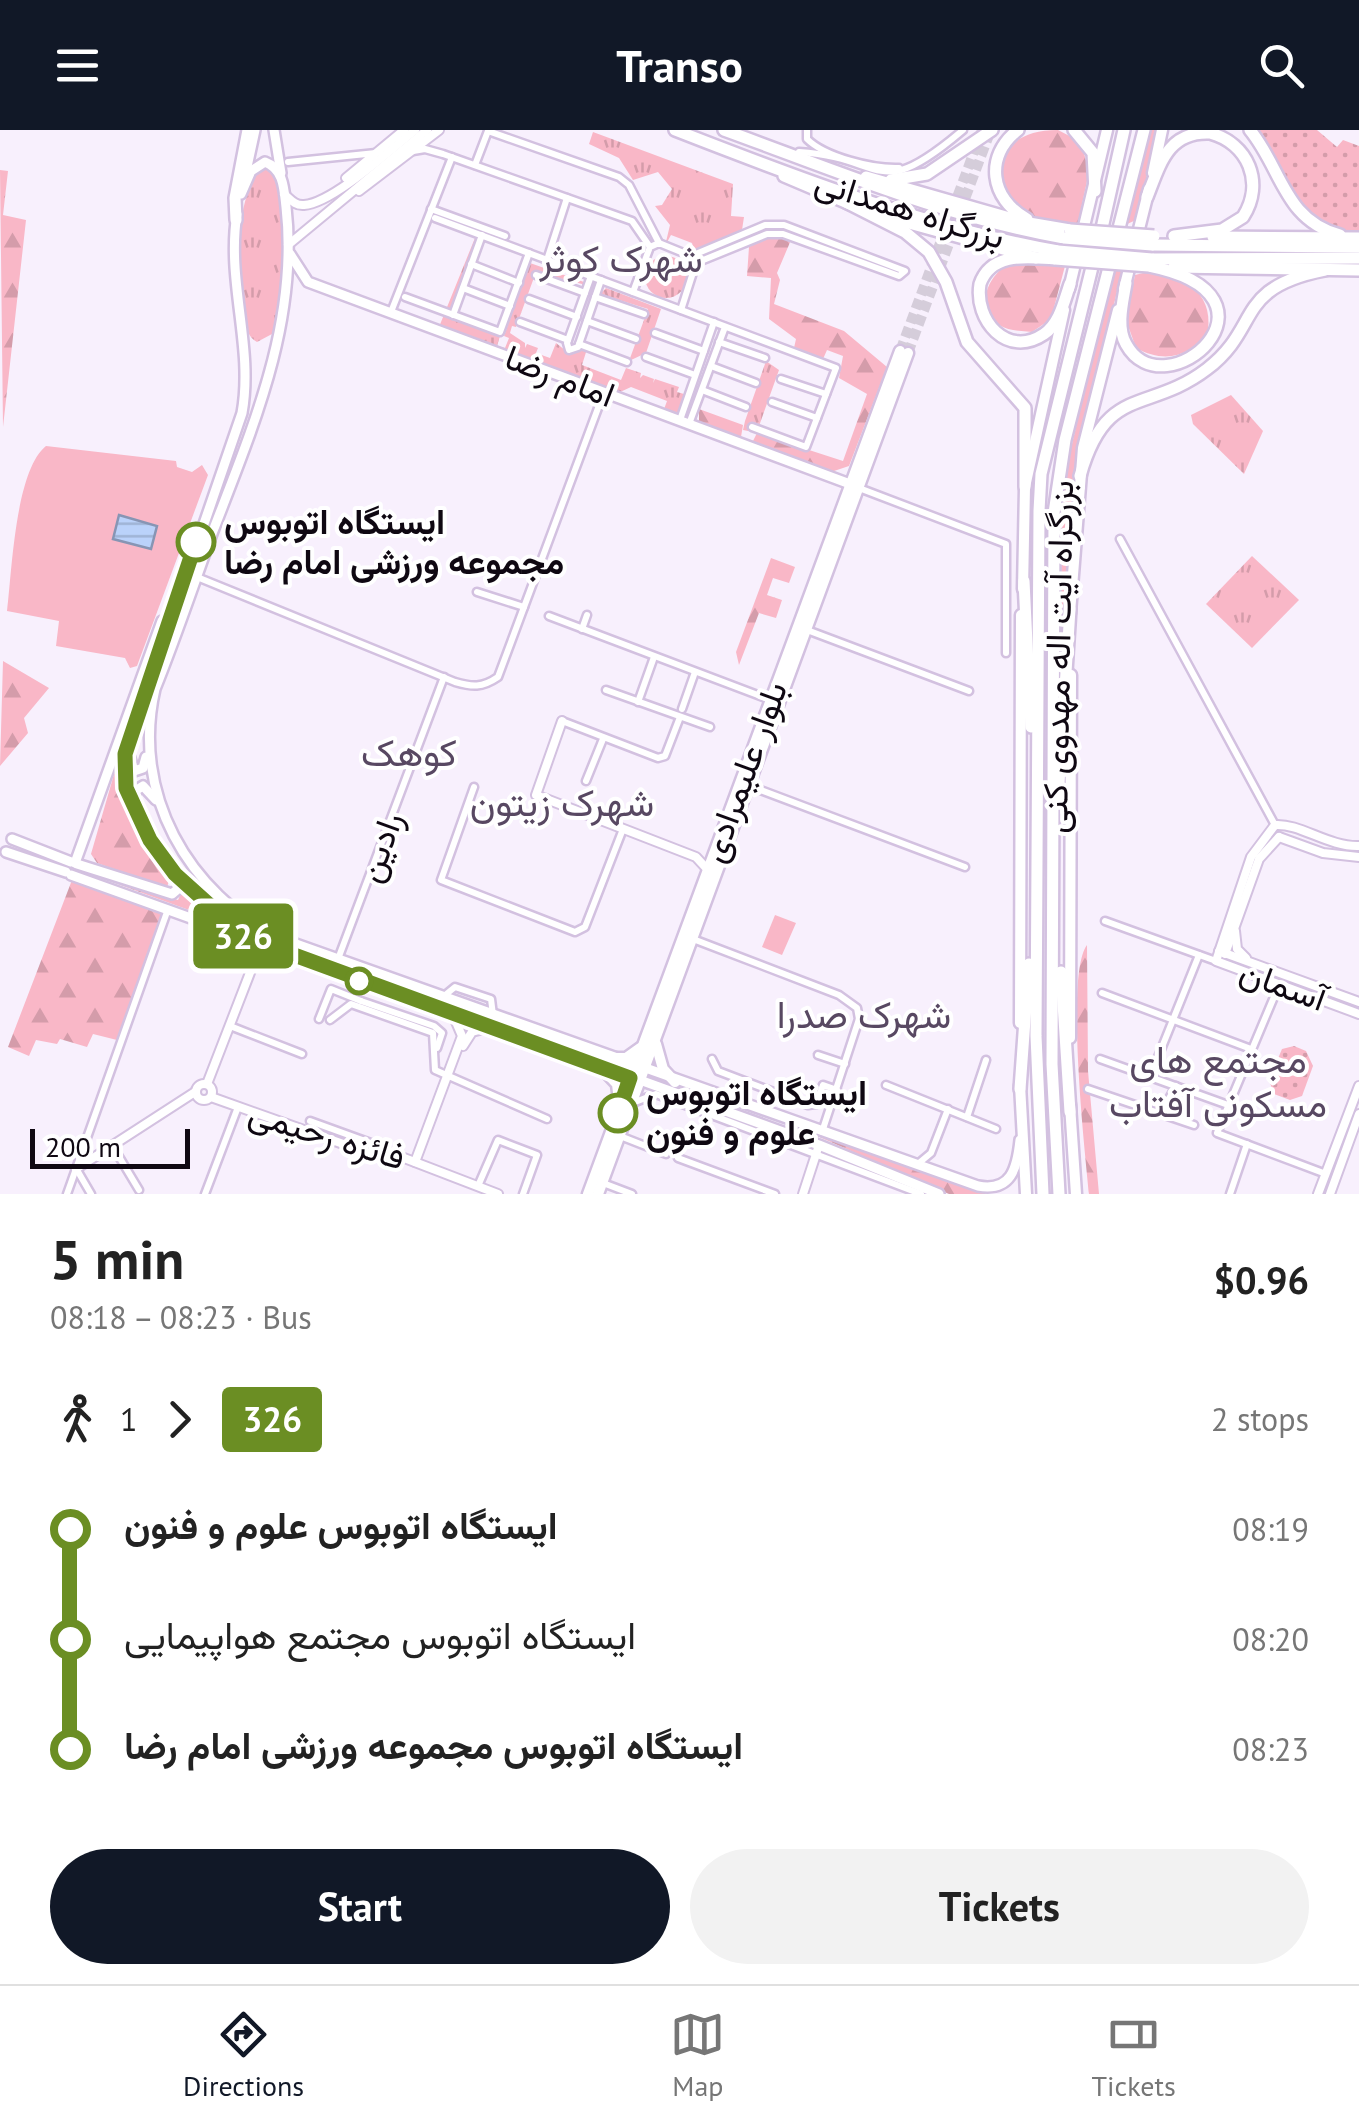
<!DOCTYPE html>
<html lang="en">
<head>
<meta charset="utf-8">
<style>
  body { margin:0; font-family:"PT Sans",Vazirmatn,sans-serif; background:#f2f2f2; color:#222; height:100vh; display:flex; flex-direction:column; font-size:38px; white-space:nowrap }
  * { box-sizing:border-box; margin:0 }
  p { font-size:32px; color:#767676 }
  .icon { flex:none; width:55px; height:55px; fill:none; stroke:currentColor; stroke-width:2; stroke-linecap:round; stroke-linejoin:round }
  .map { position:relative; height:1064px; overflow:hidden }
  .drawer { display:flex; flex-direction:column; background:#fff; flex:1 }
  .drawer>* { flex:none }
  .badge { padding:0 20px; border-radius:8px; font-size:35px; line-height:65px }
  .scale { position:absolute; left:30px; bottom:25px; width:160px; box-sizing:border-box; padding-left:10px; border:5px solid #0f0812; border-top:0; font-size:28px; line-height:35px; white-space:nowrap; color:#0f0812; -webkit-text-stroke:8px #fff; paint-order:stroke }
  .map>.badge { position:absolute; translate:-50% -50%; box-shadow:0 0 0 5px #fff }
  .legs { display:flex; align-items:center; gap:15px; height:110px; padding:0 50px; font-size:32px }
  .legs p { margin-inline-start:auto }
  .overview { display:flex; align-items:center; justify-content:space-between; height:170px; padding:0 50px }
  h1 { font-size:55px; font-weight:600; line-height:75px }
  .action { display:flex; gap:20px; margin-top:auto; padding:20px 50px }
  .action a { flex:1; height:115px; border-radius:60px; background:#111827; color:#fff; font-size:40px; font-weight:600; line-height:115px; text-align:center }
  .action a+a { background:#f2f2f2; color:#222 }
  ul { padding:0 50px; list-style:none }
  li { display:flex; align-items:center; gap:35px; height:110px; font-size:38px }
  li i { display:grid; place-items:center; width:15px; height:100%; margin:0 12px; background:currentColor }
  li i::after { content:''; width:25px; height:25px; margin:-12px; border:8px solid; border-radius:50%; background:#fff }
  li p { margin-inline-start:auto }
  li:first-child i { background:linear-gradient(#0000 50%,currentColor 0) }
  li:last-child i { background:linear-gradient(currentColor 50%,#0000 0) }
  header { display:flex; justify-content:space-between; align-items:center; height:130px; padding:0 50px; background:#111827; color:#fff; font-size:45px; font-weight:600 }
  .tab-bar { display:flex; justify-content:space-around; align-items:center; height:140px; border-top:2px solid #e0e0e0; background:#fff; font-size:28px; color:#767676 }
  .tab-bar a { display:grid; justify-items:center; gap:5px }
  .tab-bar .active { color:#111827 }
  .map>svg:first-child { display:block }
  .grass { fill:url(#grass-tufts) }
  .forest { fill:url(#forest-firs) }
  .park { fill:url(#park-dots) }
  .garden { fill:#f9b7c7 }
  .water { fill:url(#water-rules); stroke:#8795b4; stroke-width:2.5 }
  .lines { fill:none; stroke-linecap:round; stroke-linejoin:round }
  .primary-tunnel { stroke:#d5cdda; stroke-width:10; stroke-dasharray:10 5; stroke-linecap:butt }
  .minor-casing { stroke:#d3c1e0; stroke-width:11 }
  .tertiary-casing { stroke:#d3c1e0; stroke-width:12 }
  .secondary-casing { stroke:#d3c1e0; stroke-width:14 }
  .primary-casing { stroke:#d3c1e0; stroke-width:15 }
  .trunk-casing { stroke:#d3c1e0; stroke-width:16 }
  .minor { stroke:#fff; stroke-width:6 }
  .tertiary { stroke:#fff; stroke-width:8 }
  .secondary { stroke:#fff; stroke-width:9 }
  .primary { stroke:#fff; stroke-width:10 }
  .trunk { stroke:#fff; stroke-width:11 }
  .trunk-bridge-casing { stroke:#d3c1e0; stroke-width:16; stroke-linecap:butt }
  .trunk-bridge { stroke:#fff; stroke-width:11 }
  .line-1-casing { stroke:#fff; stroke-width:22 }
  .line-1 { stroke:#6b8e23; stroke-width:15 }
  .stop-1-dot { fill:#fff; stroke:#6b8e23; stroke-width:5 }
  .labels { text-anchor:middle; stroke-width:8; stroke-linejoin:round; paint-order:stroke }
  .street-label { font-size:35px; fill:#0f0812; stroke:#fff }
  .stop-label { font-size:35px; font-weight:bold; fill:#0f0812; stroke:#fff; text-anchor:start }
  .neighbourhood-label { font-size:38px; fill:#584862; stroke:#fff }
</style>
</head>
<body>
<header><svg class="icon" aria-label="menu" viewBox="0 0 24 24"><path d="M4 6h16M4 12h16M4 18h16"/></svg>Transo<svg class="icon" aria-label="search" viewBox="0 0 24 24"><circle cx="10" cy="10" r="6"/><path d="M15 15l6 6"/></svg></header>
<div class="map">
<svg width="1359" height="1064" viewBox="0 0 1359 1064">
  <defs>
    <pattern id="grass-tufts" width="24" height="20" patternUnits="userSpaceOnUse" patternTransform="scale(2.5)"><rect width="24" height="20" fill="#f9b7c7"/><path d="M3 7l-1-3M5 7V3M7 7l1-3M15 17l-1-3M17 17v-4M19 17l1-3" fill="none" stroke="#d49caa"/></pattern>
    <pattern id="forest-firs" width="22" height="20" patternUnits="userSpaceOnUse" patternTransform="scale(2.5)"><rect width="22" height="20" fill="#f9b7c7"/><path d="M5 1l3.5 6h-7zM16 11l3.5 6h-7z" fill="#d49caa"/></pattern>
    <pattern id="park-dots" width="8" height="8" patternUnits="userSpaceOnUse" patternTransform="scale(2.5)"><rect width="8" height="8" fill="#f9b7c7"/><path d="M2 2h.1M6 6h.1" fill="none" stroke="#d49caa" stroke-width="1.8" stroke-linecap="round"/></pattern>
    <pattern id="water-rules" width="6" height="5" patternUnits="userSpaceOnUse" patternTransform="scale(2.5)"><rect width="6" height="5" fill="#bad2fa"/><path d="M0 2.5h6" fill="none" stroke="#9fb3d5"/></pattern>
  </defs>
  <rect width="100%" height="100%" fill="#f8f0fd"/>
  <!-- grass -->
  <g class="grass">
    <path d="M593 2 733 54 731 86 744 87 742 100 694 121 692 113 671 105 665 116 670 95 655 76 662 75 672 59 658 42 633 50 619 28 589 14Z"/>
    <path d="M264 37C297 54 283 173 272 204L257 212C227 198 233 54 264 37Z"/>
    <path d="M479 98 449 187 500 206 497 216 505 218 509 208 504 206 530 133 584 152V159L582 154 536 142 516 197 512 196 510 203 525 213V218L527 214 538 218 536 223 550 228 556 213 570 224 582 217 587 219 582 235 621 250 626 238 641 243 640 248 643 245 654 249 653 253 655 249 679 257 677 262 684 264 678 282H663L667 271 631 257 618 263 439 197Z"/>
    <circle cx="666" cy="147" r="21"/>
    <path d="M606 158 661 179 646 223 629 231 648 179 600 164Z"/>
    <path d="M766 231 779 240 759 296 751 293 748 301 743 300 745 291Z"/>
    <path d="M1231 265 1263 301 1244 344 1193 294 1191 285Z"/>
    <path d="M1252 426 1299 470 1252 518 1206 474Z"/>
    <path d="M95 741 178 770 183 759 219 791 93 745Z"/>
  </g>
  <!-- forest -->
  <g class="forest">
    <path d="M1058 0 1081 12 1089 42 1078 93C1006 111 961 0 1058 0Z"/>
    <path d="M0 40 8 41 3 85 26 90 3 297Z"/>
    <path d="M771 105 791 110 777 143 780 150 774 174 844 201 887 237 849 336 831 342 699 294V279L743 295 741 307 753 311 757 303 843 331 867 264 839 248 843 226 827 220 823 229 794 218 796 209 769 189 771 148 747 146 749 117Z"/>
    <path d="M1009 134 1065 136 1051 189 1032 202C1021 201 1009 201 999 195 974 180 987 145 1009 134Z"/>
    <path d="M1143 143C1180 142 1213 160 1208 200 1191 227 1165 234 1136 218L1126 190 1135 145Z"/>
    <path d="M771 428 795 437 789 453 773 448 767 465 782 470 776 488 759 483 739 535 736 522Z"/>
    <path d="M3 531 49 558 24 588 28 603 0 636Z"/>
    <path d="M121 620C121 690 137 693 169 750L167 758 97 733 91 724Z"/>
    <path d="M72 750 163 784 117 910 93 904 87 917 60 909 57 914 36 910 29 926 8 917Z"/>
    <path d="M1087 815 1088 941 1099 1064H1089C1085 1021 1065 844 1087 815Z"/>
    <path d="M808 1002 987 1064H949Z"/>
  </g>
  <!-- park -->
  <g class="park">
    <path d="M1254 0H1317L1337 17 1343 10 1359 16V104C1300 99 1281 46 1254 0Z"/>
    <path d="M1294 916 1306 921 1313 936 1302 966 1290 970 1274 964 1269 950 1282 919Z"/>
  </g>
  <!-- garden -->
  <g class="garden">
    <path d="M1150 0H1158L1136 90 1125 95Z"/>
    <path d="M1114 137H1123L1075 335 1057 654 1063 352Z"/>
    <path d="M46 316 176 331 177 337 192 342 202 335 208 345 137 536 130 538 125 528 56 516 59 491 7 481C12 442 15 341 46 316Z"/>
    <path d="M775 785 796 793 782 825 762 817Z"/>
  </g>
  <!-- water -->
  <path class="water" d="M119 385 157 396 151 419 113 409Z"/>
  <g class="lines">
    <!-- primary-tunnel -->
    <g class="primary-tunnel">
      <path d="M960 82 991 0"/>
      <path d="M900 221 982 0"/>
      <path d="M908 223 955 98"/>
    </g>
    <!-- minor casing -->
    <g class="minor-casing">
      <g id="minor">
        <path d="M807 0V9C825 27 873 39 899 38"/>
        <path d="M413 21 425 19 443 24 632 91 650 117"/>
        <path d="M799 22C888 28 876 74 963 0"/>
        <path d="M288 32 376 23"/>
        <path d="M475 35 488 1 619 47 629 55 659 113"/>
        <path d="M431 79 505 106"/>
        <path d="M435 88 836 238 806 317 752 297"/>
        <path d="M691 126 765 95H784L905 141 899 146 783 104H767L696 133"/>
        <path d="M547 130 567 68"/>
        <path d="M471 134 519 153"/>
        <path d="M536 145 585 163"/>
        <path d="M591 146 567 213 569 220 578 217 601 150"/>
        <path d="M463 158 510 176"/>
        <path d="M633 162 650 117 659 113 691 126 696 133 681 180"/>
        <path d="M405 167 500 202 529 123"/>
        <path d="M595 167 644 184"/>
        <path d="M529 169 577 187"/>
        <path d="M391 182 452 27"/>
        <path d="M453 185 482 105"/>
        <path d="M587 191 636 209"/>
        <path d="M520 192 568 210"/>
        <path d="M655 203 704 221"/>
        <path d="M719 212 765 228"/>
        <path d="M579 214 627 232"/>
        <path d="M646 227 695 245"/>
        <path d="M711 236 756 253"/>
        <path d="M781 249 826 264"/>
        <path d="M702 260 746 277"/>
        <path d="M772 272 817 288"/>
        <path d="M680 290 714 192"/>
        <path d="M689 294 725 197"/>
        <path d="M859 358 1006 414V523"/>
        <path d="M1120 409 1275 695"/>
        <path d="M197 447 455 552C472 557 482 558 498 547L604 262"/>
        <path d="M477 462 524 477"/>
        <path d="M549 486 771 570"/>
        <path d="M582 499 587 485"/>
        <path d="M807 500 969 561"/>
        <path d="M606 560 710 597"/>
        <path d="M638 572 654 527"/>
        <path d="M682 579 695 542"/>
        <path d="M562 591 658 628 665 626 680 587"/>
        <path d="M586 651 603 609"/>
        <path d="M750 656 965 737"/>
        <path d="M474 657 441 750 575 802 585 797 623 699"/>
        <path d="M1105 791 1216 831"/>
        <path d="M693 809 839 865 857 878 859 889 822 1002"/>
        <path d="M338 829 444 547"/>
        <path d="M1279 855 1217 1003 1326 1044"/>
        <path d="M1102 863 1251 919"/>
        <path d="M444 866 455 857 491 869 493 885"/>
        <path d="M361 871 434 896 442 903 437 918"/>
        <path d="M319 889 331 859 361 871"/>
        <path d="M330 890 351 874 433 903 435 940 547 989"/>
        <path d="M230 896 302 924"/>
        <path d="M818 925 845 934"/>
        <path d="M712 929 718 941 808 975 816 974 823 955 837 960"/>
        <path d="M1100 929 1228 975"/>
        <path d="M1150 947 1199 825"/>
        <path d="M886 955 996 999"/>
        <path d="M1088 959 1194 995"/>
        <path d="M635 972 656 964 921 1064"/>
        <path d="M1161 983 1176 956"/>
        <path d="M967 987 986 930"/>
        <path d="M310 991 379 1016"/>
        <path d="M620 1006 666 1024"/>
        <path d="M112 1015 139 1060"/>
        <path d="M678 1028 775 1064"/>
        <path d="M919 1033 931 1023 948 979"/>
        <path d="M77 1040 91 1064"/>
        <path d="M603 1053 632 1064"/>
        <path d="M478 1056 498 1010 537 1025 523 1064"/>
        <path d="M67 1064 167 782"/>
        <path d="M205 1064 238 977"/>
        <path d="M1230 1064 1247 1014"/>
      </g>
    </g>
    <!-- tertiary casing -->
    <g class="tertiary-casing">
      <g id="tertiary">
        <path d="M346 48 404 0"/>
        <path d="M359 61 439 0"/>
        <path d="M284 64C290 69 295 76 304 75 333 73 391 19 415 0"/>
        <path d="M288 115 427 0"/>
        <path d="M562 591 536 665 696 727 708 740"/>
        <path d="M1275 695 1251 727 1216 831 1359 884"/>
        <path d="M1275 695C1300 693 1328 717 1359 716"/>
        <path d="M1279 707 1323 723 1359 727"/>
        <path d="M1235 801 1237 819 1246 828"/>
        <path d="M245 807 253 835"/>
        <path d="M1219 821 1359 872"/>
        <path d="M1225 824 1259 729 1279 707"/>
        <path d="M463 916 472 902 487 898"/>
        <circle cx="204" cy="962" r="8"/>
        <path d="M207 954 253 835 263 824 277 819"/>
        <path d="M211 967 377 1026H399L498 1064"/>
        <path d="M415 1032 462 906 453 885"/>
        <path d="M76 1039 195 962"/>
        <path d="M803 1064 819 1015"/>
        <path d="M1318 1064 1359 956"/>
        <path d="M1330 1064 1359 984"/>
      </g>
    </g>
    <!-- secondary casing -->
    <g class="secondary-casing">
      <g id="secondary">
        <path d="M274 0 281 43"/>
        <path d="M245 46 255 0"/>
        <path d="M241 64 251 41 265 32C284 39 284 60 286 77 299 191 253 297 213 401 194 453 176 507 155 559 131 662 187 764 282 809L978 1056C1011 1062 1017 1039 1020 1010"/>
        <path d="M237 84C226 151 254 217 242 283L125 624C120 701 189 764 245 807L819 1015 939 1064"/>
        <path d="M290 124 308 152 850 354"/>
        <path d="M129 625 134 641 143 638 146 627"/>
        <path d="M134 671 135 661 143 656 156 670"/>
        <path d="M12 709 71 732"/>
        <path d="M6 722 66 742"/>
        <path d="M75 733 162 491"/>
        <path d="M77 734 172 764 179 758 176 747"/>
        <path d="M71 745 238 805"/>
      </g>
    </g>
    <!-- primary casing -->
    <g class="primary-casing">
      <g id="primary">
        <path d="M1153 43 1162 0"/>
        <path d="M1069 159 1107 0"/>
        <path d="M1124 159 1149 59"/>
        <path d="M1023 459 1025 357 1064 180"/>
        <path d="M1070 483 1083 318 1118 180"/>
        <path d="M1020 893 1021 485"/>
        <path d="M1070 908 1071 545"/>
        <path d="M656 914 663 939 675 952"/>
        <path d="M610 928H626L640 918"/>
        <path d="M602 938 617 954 619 971"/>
        <path d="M1020 955 1026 1064"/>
        <path d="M1070 975 1076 1064"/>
        <path d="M588 1064 900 221"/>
        <path d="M598 1064 908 223"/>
      </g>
    </g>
    <!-- trunk casing -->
    <g class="trunk-casing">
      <g id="trunk">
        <path d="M675 0C798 48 928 98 1058 121"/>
        <path d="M724 0C837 41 945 87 1064 108"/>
        <path d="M1018 0C984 26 990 69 1027 89"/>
        <path d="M1074 0 1093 23 1095 61"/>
        <path d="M1250 0C1282 39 1284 90 1340 105"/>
        <path d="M784 46 850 74"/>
        <path d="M866 47 1023 92 1070 100"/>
        <path d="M891 50 927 44 992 0"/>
        <path d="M1147 67C1160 34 1168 1 1210 3 1248 13 1265 53 1243 87L1222 100 1174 106"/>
        <path d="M846 72 905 102 929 122 946 152 967 212 1025 278V357"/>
        <path d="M891 88 1036 128"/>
        <path d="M236 90 235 68 248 0"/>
        <path d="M1100 107 1124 0"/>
        <path d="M1213 107 1359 108"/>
        <path d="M1152 115 1359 117"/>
        <path d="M1055 129C1027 127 991 122 980 154 974 190 1007 229 1044 204 1060 193 1064 171 1070 154"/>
        <path d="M1152 129 1359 128"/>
        <path d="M1174 137 1359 140"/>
        <path d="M1126 153C1123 172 1116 196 1126 214 1164 284 1299 166 1149 136"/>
        <path d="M1080 346C1106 253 1148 284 1207 239 1262 197 1233 158 1325 140"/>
        <path d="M1024 451 1031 597"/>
        <path d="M1058 669 1070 479"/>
        <path d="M1061 842 1070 982"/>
        <path d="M1020 959 1029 834"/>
        <path d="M1043 1064 1036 906 1039 381 1041 344 1095 125"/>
        <path d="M1059 1064 1052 934 1054 383 1065 310 1144 0"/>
      </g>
    </g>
    <!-- minor -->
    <use href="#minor" class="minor"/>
    <!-- tertiary -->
    <use href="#tertiary" class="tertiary"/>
    <!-- secondary -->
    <use href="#secondary" class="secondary"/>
    <!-- primary -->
    <use href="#primary" class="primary"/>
    <!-- trunk -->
    <use href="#trunk" class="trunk"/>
    <!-- trunk-bridge casing -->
    <g class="trunk-bridge-casing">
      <g id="trunk-bridge">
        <path d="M1070 100 1154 106"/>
        <path d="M1064 108 1152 115"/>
        <path d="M1058 121 1152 129"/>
        <path d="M1055 129 1149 136"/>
      </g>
    </g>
    <!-- trunk-bridge -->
    <use href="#trunk-bridge" class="trunk-bridge"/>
  </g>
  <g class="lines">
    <!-- line-1 casing -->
    <g class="line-1-casing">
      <path id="line-1" d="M196 412 125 624 126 658 150 710 175 744 245 807 630 948 618 983"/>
    </g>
    <!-- line-1 -->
    <use href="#line-1" class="line-1"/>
  </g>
  <!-- markers -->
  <g class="stop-1-dot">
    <circle cx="196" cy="412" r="18"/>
    <circle cx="359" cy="851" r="12"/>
    <circle cx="618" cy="983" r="18"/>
  </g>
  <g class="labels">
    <!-- street labels -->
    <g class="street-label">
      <text transform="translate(910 79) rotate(17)" y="12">بزرگراه همدانی</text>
      <text transform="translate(560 246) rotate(21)" y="12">امام رضا</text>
      <text transform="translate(1058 527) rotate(-89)" y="12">بزرگراه آیت اله مهدوی کنی</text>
      <text transform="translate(744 642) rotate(-70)" y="12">بلوار علیمرادی</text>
      <text transform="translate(380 717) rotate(-70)" y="12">رادین</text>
      <text transform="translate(1283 855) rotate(20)" y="12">آسمان</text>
      <text transform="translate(327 1005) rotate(17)" y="12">فائزه رحیمی</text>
    </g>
    <!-- stop labels -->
    <g class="stop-label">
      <text x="224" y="404">ایستگاه اتوبوس<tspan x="224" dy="40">مجموعه ورزشی امام رضا</tspan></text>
      <text x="646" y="975">ایستگاه اتوبوس<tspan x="646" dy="40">علوم و فنون</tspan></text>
    </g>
    <!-- neighbourhood labels -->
    <g class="neighbourhood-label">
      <text x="621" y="142">شهرک کوثر</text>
      <text x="409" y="636">کوهک</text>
      <text x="562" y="686">شهرک زیتون</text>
      <text x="864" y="898">شهرک صدرا</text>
      <text x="1218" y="943">مجتمع های<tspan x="1218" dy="44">مسکونی آفتاب</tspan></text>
    </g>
  </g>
</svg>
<div class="scale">200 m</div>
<b class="badge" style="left:243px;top:806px;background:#6b8e23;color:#fff">326</b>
</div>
<section class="drawer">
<div class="overview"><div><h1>5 min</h1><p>08:18 – 08:23 · Bus</p></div><b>$0.96</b></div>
<div class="legs"><svg class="icon" aria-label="walk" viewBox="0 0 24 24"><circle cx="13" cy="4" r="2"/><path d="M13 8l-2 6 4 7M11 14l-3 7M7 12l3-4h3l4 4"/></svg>1<svg class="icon" aria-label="forward" viewBox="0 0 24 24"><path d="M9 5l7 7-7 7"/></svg><b class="badge" style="background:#6b8e23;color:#fff">326</b><p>2 stops</p></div>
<ul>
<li><i style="color:#6b8e23"></i><b>ایستگاه اتوبوس علوم و فنون</b><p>08:19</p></li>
<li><i style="color:#6b8e23"></i><span>ایستگاه اتوبوس مجتمع هواپیمایی</span><p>08:20</p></li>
<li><i style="color:#6b8e23"></i><b>ایستگاه اتوبوس مجموعه ورزشی امام رضا</b><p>08:23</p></li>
</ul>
<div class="action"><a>Start</a><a>Tickets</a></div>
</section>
<nav class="tab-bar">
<a class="active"><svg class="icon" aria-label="directions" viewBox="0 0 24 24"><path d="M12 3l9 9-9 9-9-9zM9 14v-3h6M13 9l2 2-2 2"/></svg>Directions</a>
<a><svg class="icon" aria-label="map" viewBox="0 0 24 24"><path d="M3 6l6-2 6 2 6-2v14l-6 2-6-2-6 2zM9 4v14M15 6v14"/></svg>Map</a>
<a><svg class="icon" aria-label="tickets" viewBox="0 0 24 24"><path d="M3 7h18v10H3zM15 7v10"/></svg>Tickets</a>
</nav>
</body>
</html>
